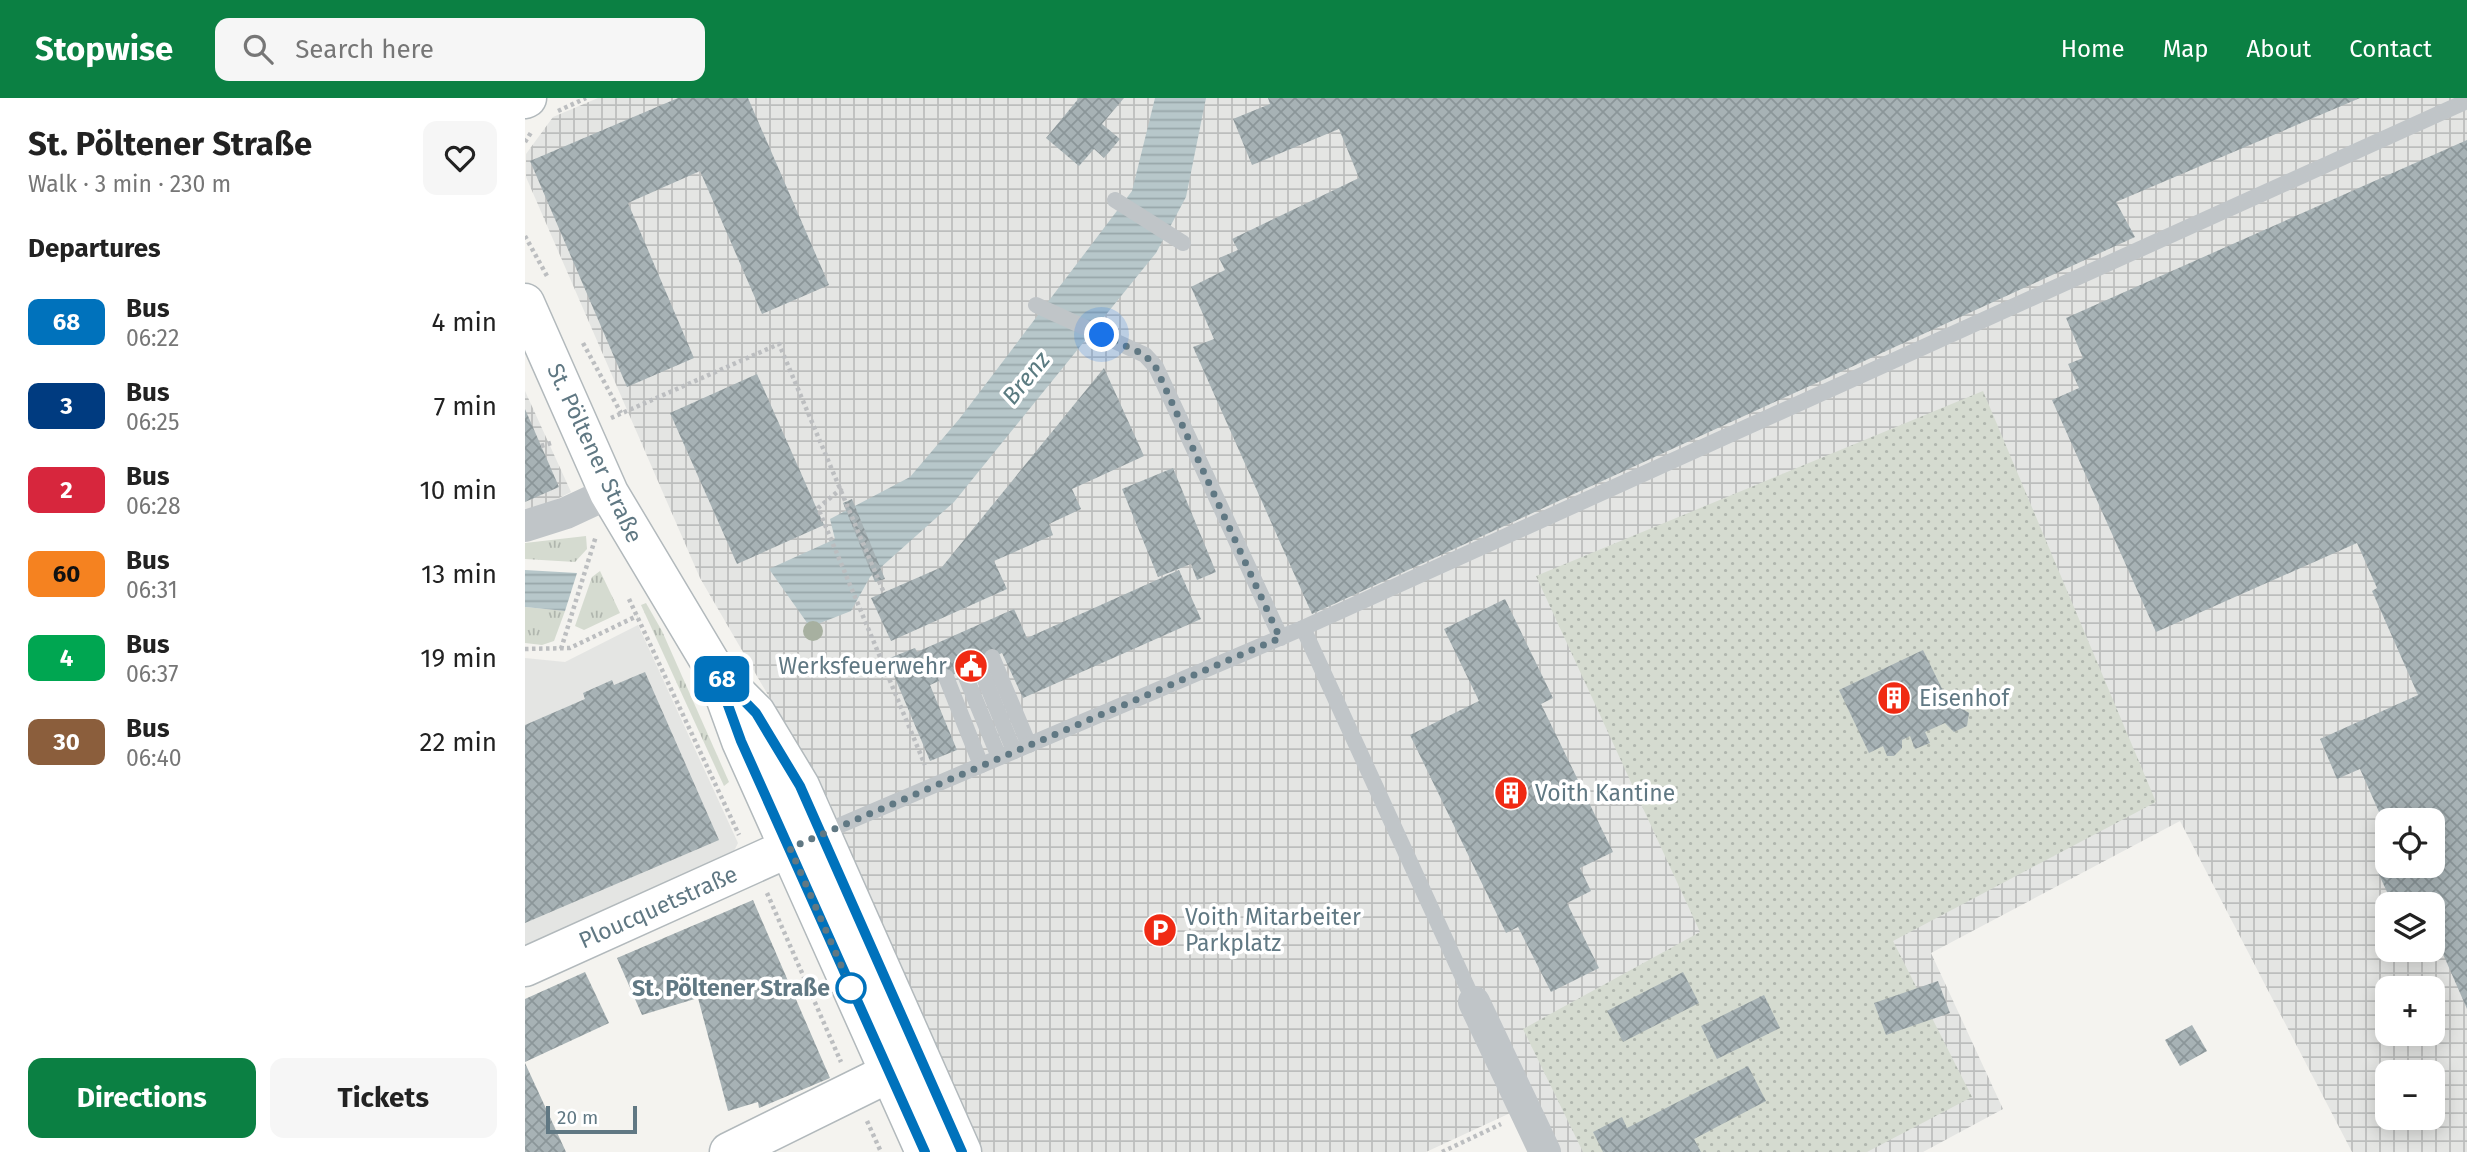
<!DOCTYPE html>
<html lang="en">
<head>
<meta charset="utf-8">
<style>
  body { margin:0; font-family:"Fira Sans",sans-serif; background:#f6f6f6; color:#222; height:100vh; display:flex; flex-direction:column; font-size:26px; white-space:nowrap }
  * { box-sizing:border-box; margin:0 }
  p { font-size:23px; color:#767676 }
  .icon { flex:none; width:38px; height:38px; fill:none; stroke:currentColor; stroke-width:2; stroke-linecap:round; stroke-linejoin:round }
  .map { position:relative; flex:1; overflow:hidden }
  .sheet { display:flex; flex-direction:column; background:#fff; width:525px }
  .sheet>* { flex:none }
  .badge { padding:0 14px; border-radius:10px; font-size:24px; line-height:46px }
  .controls { position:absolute; left:1850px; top:710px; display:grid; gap:14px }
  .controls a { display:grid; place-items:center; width:70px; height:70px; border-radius:14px; background:#fff; box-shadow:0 4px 18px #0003; font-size:35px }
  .scale { position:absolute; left:21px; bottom:18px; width:91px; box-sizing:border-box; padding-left:7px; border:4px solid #607883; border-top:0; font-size:19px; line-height:24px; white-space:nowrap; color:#607883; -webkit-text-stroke:5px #fff; paint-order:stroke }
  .you { position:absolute; width:35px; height:35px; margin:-18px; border:5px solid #fff; border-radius:50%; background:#1a73e8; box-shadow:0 0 0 10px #1a73e833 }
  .map>.badge { position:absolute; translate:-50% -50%; box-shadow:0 0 0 4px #fff }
  h2 { padding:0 28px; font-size:26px; line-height:63px }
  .round { display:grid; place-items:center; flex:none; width:74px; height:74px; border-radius:14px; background:#f6f6f6 }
  .headline { display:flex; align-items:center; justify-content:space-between; height:119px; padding:0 28px }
  h1 { font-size:33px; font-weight:700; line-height:52px }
  .action { display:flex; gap:14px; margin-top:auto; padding:14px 28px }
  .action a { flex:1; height:80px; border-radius:14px; background:#0b8043; color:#fff; font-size:28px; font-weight:700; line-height:80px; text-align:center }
  .action a+a { background:#f6f6f6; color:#222 }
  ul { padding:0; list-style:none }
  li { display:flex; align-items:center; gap:21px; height:84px; padding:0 28px }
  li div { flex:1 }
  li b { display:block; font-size:26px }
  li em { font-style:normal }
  li .badge { min-width:77px; font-weight:700; text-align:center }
  header { display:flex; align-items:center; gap:42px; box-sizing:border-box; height:98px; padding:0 35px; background:#0b8043; color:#fff }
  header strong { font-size:33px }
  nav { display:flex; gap:38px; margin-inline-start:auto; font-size:24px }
  .search { width:490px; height:63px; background:#f6f6f6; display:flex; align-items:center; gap:18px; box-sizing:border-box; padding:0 24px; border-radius:14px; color:#767676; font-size:26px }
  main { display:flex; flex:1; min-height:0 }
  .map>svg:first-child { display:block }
  .built { fill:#e4e5e3 }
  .industrial { fill:url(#industrial-grid); fill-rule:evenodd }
  .grass { fill:url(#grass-tufts) }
  .park { fill:url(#park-dots) }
  .water { fill:url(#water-rules) }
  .building { fill:url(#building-cross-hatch) }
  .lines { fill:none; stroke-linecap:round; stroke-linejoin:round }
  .secondary-casing { stroke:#b2b9bc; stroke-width:41 }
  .path { stroke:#bcbec0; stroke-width:4.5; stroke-dasharray:3.5 3.5; stroke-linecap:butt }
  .lane { stroke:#c0c5c8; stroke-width:16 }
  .street { stroke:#c0c5c8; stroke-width:32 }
  .secondary { stroke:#fff; stroke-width:38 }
  .tree { fill:#a7b0a0 }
  .line-casing { stroke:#fff; stroke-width:16 }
  .line { stroke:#0072bc; stroke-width:10 }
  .walk { stroke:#607883; stroke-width:7; stroke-dasharray:0 12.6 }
  .stop-dot { fill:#fff; stroke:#0072bc; stroke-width:3.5 }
  .labels { text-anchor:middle; stroke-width:7; stroke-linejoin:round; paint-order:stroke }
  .street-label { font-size:23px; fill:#607883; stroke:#fff }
  .poi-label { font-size:23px; fill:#607883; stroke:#fff; text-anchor:start }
  .stop-label { font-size:23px; font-weight:bold; fill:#607883; stroke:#fff; text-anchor:end }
  .water-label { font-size:24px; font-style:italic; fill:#5b7b81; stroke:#fff }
</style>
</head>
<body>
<header>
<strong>Stopwise</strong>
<div class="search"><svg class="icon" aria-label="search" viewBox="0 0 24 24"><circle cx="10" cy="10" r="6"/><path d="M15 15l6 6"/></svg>Search here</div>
<nav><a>Home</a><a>Map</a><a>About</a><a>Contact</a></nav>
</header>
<main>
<section class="sheet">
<div class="headline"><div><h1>St. Pöltener Straße</h1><p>Walk · 3 min · 230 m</p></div><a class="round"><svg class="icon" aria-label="heart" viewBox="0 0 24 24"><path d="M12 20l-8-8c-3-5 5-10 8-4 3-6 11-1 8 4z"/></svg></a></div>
<h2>Departures</h2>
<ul>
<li><span class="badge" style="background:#0072bc;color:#fff">68</span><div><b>Bus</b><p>06:22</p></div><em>4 min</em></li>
<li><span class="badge" style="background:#003b80;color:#fff">3</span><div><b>Bus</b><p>06:25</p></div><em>7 min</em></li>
<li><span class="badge" style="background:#d7263d;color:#fff">2</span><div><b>Bus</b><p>06:28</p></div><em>10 min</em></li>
<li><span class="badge" style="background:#f58220;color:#111">60</span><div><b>Bus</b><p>06:31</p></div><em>13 min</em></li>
<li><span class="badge" style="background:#00a651;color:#fff">4</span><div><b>Bus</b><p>06:37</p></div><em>19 min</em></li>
<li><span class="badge" style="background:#8b5e3c;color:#fff">30</span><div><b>Bus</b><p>06:40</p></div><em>22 min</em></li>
</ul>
<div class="action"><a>Directions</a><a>Tickets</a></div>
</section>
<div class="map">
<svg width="1942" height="1054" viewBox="0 0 1942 1054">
  <defs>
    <pattern id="industrial-grid" width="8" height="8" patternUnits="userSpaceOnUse" patternTransform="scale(1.75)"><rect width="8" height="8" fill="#e4e5e3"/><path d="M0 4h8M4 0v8" fill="none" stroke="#bcbebd"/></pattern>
    <pattern id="grass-tufts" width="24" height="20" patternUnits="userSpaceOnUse" patternTransform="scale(1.75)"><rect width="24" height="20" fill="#d5dbd0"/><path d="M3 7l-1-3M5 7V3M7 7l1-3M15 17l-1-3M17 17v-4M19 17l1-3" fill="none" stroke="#b0b6ae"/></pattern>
    <pattern id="park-dots" width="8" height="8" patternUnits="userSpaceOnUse" patternTransform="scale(1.75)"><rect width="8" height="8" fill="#d5dbd0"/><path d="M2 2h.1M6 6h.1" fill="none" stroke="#b0b6ae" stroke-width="1.8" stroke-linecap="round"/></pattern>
    <pattern id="water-rules" width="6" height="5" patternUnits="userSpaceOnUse" patternTransform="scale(1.75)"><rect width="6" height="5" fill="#b7c7ca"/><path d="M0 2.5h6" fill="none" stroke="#98a6a9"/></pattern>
    <pattern id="building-cross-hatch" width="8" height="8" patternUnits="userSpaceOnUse" patternTransform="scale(1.75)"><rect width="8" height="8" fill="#a7b2b5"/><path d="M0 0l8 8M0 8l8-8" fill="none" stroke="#8b9699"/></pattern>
  </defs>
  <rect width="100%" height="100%" fill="#f4f3ef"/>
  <!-- built -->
  <path class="built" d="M113 527 213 745 205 761 0 853V560L40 564Z"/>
  <!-- industrial -->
  <g class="industrial">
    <path d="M73 0H1942V1054H1827L1655 723 1406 855 1478 1011 1398 1054H1034L1009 1004 901 1054H452L323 757 304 702 175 480 1 79V56L28 19ZM1862 723H1908V768H1862ZM1862 807H1908V852H1862ZM1862 891H1908V936H1862ZM1862 975H1908V1020H1862Z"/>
    <path d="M0 293 46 394 0 417Z"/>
  </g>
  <!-- grass -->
  <g class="grass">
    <path d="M61 438 62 451 50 464 0 461V445Z"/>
    <path d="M75 473 95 515 59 532 50 528 67 479Z"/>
    <path d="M121 505 137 533 204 684 199 688 116 507Z"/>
    <path d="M0 509 40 513 29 543 17 547 0 545Z"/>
  </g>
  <!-- park -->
  <path class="park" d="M1458 293 1631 704 1368 843 1447 999 1342 1054H1058L998 931 1175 834 1011 478Z"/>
  <!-- water -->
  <g class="water">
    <path d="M630 0H681L661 99 631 155 429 404 345 479 326 513 285 529 244 471 310 441 305 421 385 379 435 320 607 93Z"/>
    <path d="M0 472 52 475 40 513 0 509Z"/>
  </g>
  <!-- building -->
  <g class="building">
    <path d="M153 0H223L304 187 237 216 175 73 103 105 169 260 102 289 5 63Z"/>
    <path d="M554 0H599L577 26 595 41 579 60 569 51 554 68 521 40Z"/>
    <path d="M743 0H1835L1591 104 1610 139 787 516 668 249 689 241 666 189 700 172 694 160 713 152 707 141 834 80 814 31 727 67 708 21 745 6Z"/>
    <path d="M1942 42V911L1908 833V807H1896L1892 798 1868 807 1851 770 1862 765V768H1908V723H1862V732L1835 671 1812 681 1795 641 1893 597 1847 493 1852 490 1832 445 1631 534 1527 302 1554 290 1543 266 1558 260 1541 220Z"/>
    <path d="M579 270 619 358 547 391 556 411 524 426 528 437 469 463 482 491 366 543 346 500 417 469Z"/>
    <path d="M232 276 299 427 212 466 145 315Z"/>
    <path d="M0 311 34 389 0 404Z"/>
    <path d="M648 370 691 474 672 482 666 466 633 479 597 391Z"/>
    <path d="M327 401 360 481 350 484 318 405Z"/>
    <path d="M654 472 676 521 498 600 477 555 405 587 432 652 405 663 362 561 390 550 392 554 489 511 502 540Z"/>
    <path d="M980 501 1028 600 1016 606 1088 754 1055 770 1066 793 1042 805 1074 870 1026 894 993 829 981 835 885 637 954 603 919 531Z"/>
    <path d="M1398 552 1426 609 1433 608 1444 615 1442 628 1429 634 1420 625 1400 634 1405 645 1390 651 1385 638 1377 642V650L1369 658H1362L1358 648 1344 655 1314 592Z"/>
    <path d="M120 574 194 742 0 825V627L60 601 58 595 87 582 89 587Z"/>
    <path d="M228 802 305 980 234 1010 233 1004 203 1013 173 900 117 917 92 860Z"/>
    <path d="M60 874 84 925 0 964V901Z"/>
    <path d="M1158 874 1174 905 1098 944 1082 913Z"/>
    <path d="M1413 883 1425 915 1361 937 1349 905Z"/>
    <path d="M1239 897 1255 930 1192 961 1176 928Z"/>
    <path d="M1667 927 1682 953 1655 968 1640 942Z"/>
    <path d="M0 965 41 1054H0Z"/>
    <path d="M1223 968 1241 1003 1169 1041 1176 1054H1078L1068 1034 1097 1019 1102 1030Z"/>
  </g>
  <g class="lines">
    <!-- secondary casing -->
    <g class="secondary-casing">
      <g id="secondary">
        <path d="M0 1 2 0"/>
        <path d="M0 205 84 395 191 574 216 643 400 1054"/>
        <path d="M207 591 231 615 275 688 437 1054"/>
        <path d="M0 869 288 739"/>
        <path d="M204 1054 364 975 382 956"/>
      </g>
    </g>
    <!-- path -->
    <g class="path">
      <path d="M33 13 61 0"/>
      <path d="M0 44 7 33"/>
      <path d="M0 138 22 178"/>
      <path d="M58 245 96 315"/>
      <path d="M86 320 254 246 359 495"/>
      <path d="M16 348 26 345"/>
      <path d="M317 390 293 410 400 667"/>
      <path d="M104 501 214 737"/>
      <path d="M0 551 45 550 112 518"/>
      <path d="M36 551 71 438"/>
      <path d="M242 795 316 964"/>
      <path d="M342 1023 356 1054"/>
      <path d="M917 1054 976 1026"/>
    </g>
    <!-- lane -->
    <g class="lane">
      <path d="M590 102 658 145"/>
      <path d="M511 207 620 257 631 269 756 540"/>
      <path d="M778 530 949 904"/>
      <path d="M467 559 504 647"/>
      <path d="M453 565 489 653"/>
      <path d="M438 572 474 659"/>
      <path d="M421 579 456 667"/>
      <path d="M297 735 778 530 1942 3"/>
    </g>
    <!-- street -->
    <g class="street">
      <path d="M0 428 41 415 84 395"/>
      <path d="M949 904 1020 1054"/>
    </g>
    <!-- secondary -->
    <use href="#secondary" class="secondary"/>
  </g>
  <!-- trees -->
  <circle class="tree" cx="288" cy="533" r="10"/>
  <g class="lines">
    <!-- line casing -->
    <g class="line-casing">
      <path id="line" d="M400 1054 216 643 191 574 231 615 275 688 437 1054"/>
    </g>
    <!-- line -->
    <use href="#line" class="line"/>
    <!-- walk -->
    <path class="walk" d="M326 890 265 750 755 540 631 270 620 257 577 237"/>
  </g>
  <!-- icons -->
  <defs>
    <g id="civic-disc" transform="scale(1.75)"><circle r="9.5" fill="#f02a13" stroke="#fff"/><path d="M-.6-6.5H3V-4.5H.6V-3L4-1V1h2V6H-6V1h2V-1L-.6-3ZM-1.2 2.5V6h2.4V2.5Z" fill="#fff"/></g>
    <g id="building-disc" transform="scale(1.75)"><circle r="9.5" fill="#f02a13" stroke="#fff"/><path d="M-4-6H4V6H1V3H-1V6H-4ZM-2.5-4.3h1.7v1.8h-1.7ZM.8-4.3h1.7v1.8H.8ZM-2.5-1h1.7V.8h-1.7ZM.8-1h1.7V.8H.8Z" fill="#fff"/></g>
    <g id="parking-disc" transform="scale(1.75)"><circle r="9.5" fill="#f02a13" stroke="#fff"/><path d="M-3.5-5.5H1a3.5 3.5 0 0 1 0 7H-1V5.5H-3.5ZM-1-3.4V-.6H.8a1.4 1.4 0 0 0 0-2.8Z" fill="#fff"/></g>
  </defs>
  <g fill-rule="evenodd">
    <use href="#civic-disc" x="446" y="568"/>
    <use href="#building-disc" x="1369" y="600"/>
    <use href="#building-disc" x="986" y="695"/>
    <use href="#parking-disc" x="635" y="832"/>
  </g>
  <!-- markers -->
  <circle class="stop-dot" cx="326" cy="890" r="14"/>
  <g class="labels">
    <!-- street labels -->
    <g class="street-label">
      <text transform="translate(70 355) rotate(65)" y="8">St. Pöltener Straße</text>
      <text transform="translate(133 809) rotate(-24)" y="8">Ploucquetstraße</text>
    </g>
    <!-- poi labels -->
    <g class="poi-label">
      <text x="422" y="576" text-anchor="end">Werksfeuerwehr</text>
      <text x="1394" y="608">Eisenhof</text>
      <text x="1010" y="703">Voith Kantine</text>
      <text x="660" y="827">Voith Mitarbeiter<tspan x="660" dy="26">Parkplatz</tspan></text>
    </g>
    <!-- stop labels -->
    <g class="stop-label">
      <text x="305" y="898">St. Pöltener Straße</text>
    </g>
    <!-- water labels -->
    <g class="water-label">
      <text transform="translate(501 280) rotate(-51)" y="8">Brenz</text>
    </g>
  </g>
</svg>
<div class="controls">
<a><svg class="icon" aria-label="locate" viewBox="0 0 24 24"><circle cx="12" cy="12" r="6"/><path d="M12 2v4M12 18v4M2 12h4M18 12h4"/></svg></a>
<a><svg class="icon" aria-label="layers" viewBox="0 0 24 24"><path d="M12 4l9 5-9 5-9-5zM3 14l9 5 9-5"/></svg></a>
<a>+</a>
<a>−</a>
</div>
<div class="scale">20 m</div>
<div class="you" style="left:577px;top:237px"></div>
<b class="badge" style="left:197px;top:581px;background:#0072bc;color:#fff">68</b>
</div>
</main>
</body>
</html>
